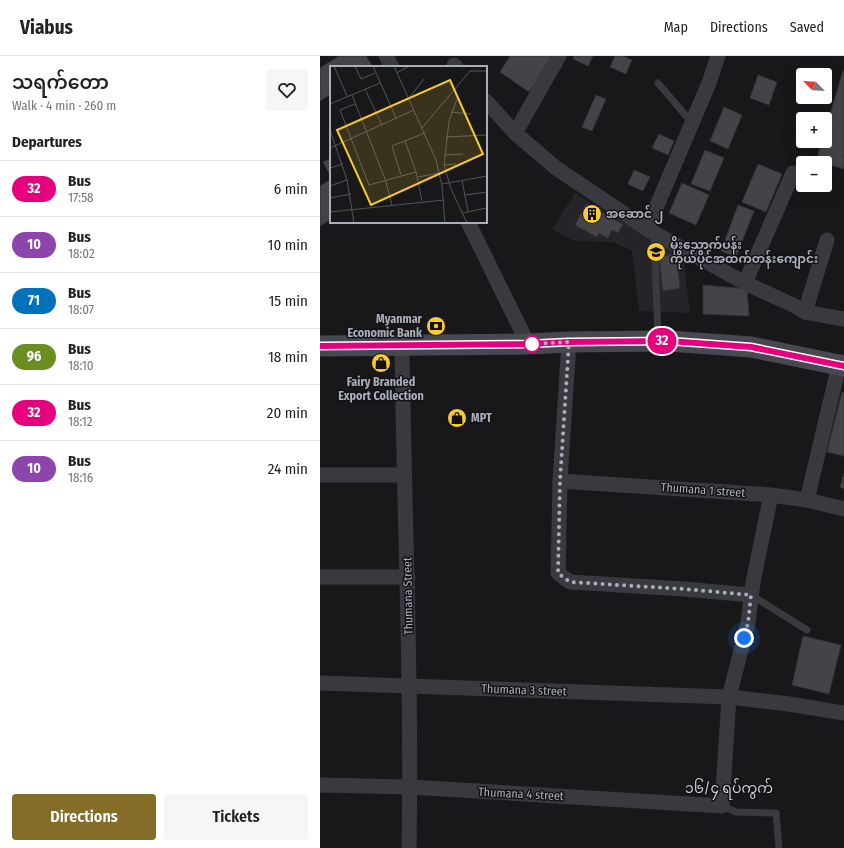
<!DOCTYPE html>
<html lang="en">
<head>
<meta charset="utf-8">
<style>
  body { margin:0; font-family:"Fira Sans Condensed","Noto Sans Myanmar",sans-serif; background:#f6f6f6; color:#222; height:100vh; display:flex; flex-direction:column; font-size:15px; white-space:nowrap }
  * { box-sizing:border-box; margin:0 }
  p { font-size:13px; color:#767676 }
  .icon { flex:none; width:22px; height:22px; fill:none; stroke:currentColor; stroke-width:2; stroke-linecap:round; stroke-linejoin:round }
  .map { position:relative; flex:1; overflow:hidden }
  .drawer { display:flex; flex-direction:column; background:#fff; width:320px }
  .drawer>* { flex:none }
  .badge { padding:0 8px; border-radius:13px; font-size:14px; line-height:26px }
  .needle { width:26px; rotate:294deg }
  .controls { position:absolute; left:476px; top:12px; display:grid; gap:8px }
  .controls a { display:grid; place-items:center; width:36px; height:36px; border-radius:4px; background:#fff; box-shadow:0 4px 16px #0002; font-size:20px }
  .you { position:absolute; width:20px; height:20px; margin:-10px; border:3px solid #fff; border-radius:50%; background:#1a73e8; box-shadow:0 0 0 6px #1a73e833 }
  .map>.badge { position:absolute; translate:-50% -50%; box-shadow:0 0 0 2px #fff }
  h2 { padding:0 12px; font-size:15px; line-height:36px }
  .round { display:grid; place-items:center; flex:none; width:42px; height:42px; border-radius:4px; background:#f6f6f6 }
  .headline { display:flex; align-items:center; justify-content:space-between; height:68px; padding:0 12px }
  h1 { font-size:19px; font-weight:600; line-height:30px }
  .primary-button { display:flex; gap:8px; margin-top:auto; padding:8px 12px }
  .primary-button a { flex:1; height:46px; border-radius:4px; background:#836d29; color:#fff; font-size:16px; font-weight:600; line-height:46px; text-align:center }
  .primary-button a+a { background:#f6f6f6; color:#222 }
  ul { padding:0; list-style:none }
  li { display:flex; align-items:center; gap:12px; height:56px; padding:0 12px; border-top:1px solid #e0e0e0 }
  li div { flex:1 }
  li b { display:block; font-size:15px }
  li em { font-style:normal }
  li .badge { min-width:44px; font-weight:700; text-align:center }
  header { display:flex; align-items:center; gap:24px; box-sizing:border-box; height:56px; padding:0 20px; background:#fff; border-bottom:1px solid #e0e0e0 }
  header strong { font-size:19px }
  nav { display:flex; gap:22px; margin-inline-start:auto; font-size:14px }
  main { display:flex; flex:1; min-height:0 }
  .map>svg:first-child { display:block }
  .built { fill:#252428 }
  .building { fill:#434348; stroke:#333237 }
  .lines { fill:none; stroke-linecap:round; stroke-linejoin:round }
  .service { stroke:#393a40; stroke-width:7 }
  .minor { stroke:#393a40; stroke-width:15 }
  .secondary { stroke:#474850; stroke-width:21 }
  .line-casing { stroke:#fff; stroke-width:9 }
  .line { stroke:#e6007e; stroke-width:6 }
  .walk { stroke:#aaaebb; stroke-width:4; stroke-dasharray:0 7.2 }
  .stop-dot { fill:#fff; stroke:#e6007e; stroke-width:2 }
  .labels { text-anchor:middle; stroke-width:3; stroke-linejoin:round; paint-order:stroke }
  .poi-label { font-size:12px; font-weight:bold; fill:#aaaebb; stroke:#131316; text-anchor:start }
  .street-label { font-size:12px; fill:#aaaebb; stroke:#131316 }
  .quarter-label { font-size:14px; fill:#cbcdd7; stroke:#131316 }
  .inset-road { fill:none; stroke:#52545b; stroke-width:1 }
  .view { fill:#f9c931; fill-opacity:0.15; stroke:#f9c931; stroke-width:2 }
  .inset-edge { fill:none; stroke:#aaaebb; stroke-width:2 }
</style>
</head>
<body>
<header>
<strong>Viabus</strong>
<nav><a>Map</a><a>Directions</a><a>Saved</a></nav>
</header>
<main>
<section class="drawer">
<div class="headline"><div><h1>သရက်တော</h1><p>Walk · 4 min · 260 m</p></div><a class="round"><svg class="icon" aria-label="heart" viewBox="0 0 24 24"><path d="M12 20l-8-8c-3-5 5-10 8-4 3-6 11-1 8 4z"/></svg></a></div>
<h2>Departures</h2>
<ul>
<li><span class="badge" style="background:#e6007e;color:#fff">32</span><div><b>Bus</b><p>17:58</p></div><em>6 min</em></li>
<li><span class="badge" style="background:#8e44ad;color:#fff">10</span><div><b>Bus</b><p>18:02</p></div><em>10 min</em></li>
<li><span class="badge" style="background:#0072bc;color:#fff">71</span><div><b>Bus</b><p>18:07</p></div><em>15 min</em></li>
<li><span class="badge" style="background:#6b8e23;color:#fff">96</span><div><b>Bus</b><p>18:10</p></div><em>18 min</em></li>
<li><span class="badge" style="background:#e6007e;color:#fff">32</span><div><b>Bus</b><p>18:12</p></div><em>20 min</em></li>
<li><span class="badge" style="background:#8e44ad;color:#fff">10</span><div><b>Bus</b><p>18:16</p></div><em>24 min</em></li>
</ul>
<div class="primary-button"><a>Directions</a><a>Tickets</a></div>
</section>
<div class="map">
<svg width="524" height="792" viewBox="0 0 524 792">
  <rect width="100%" height="100%" fill="#18181b"/>
  <!-- built -->
  <path class="built" d="M255 137 302 166 363 198 370 257 319 255 312 195 293 186 254 185 232 173Z"/>
  <!-- building -->
  <g class="building">
    <path d="M19 0H46L53 11H11V38L0 45V12Z"/>
    <path d="M190 0H234L209 36 180 16Z"/>
    <path d="M254 0H273L268 10 253 3Z"/>
    <path d="M295 0H303L312 4 306 18 290 11Z"/>
    <path d="M523 15H524V113L496 105 502 85H505V75Z"/>
    <path d="M438 19 457 26 449 49 430 42Z"/>
    <path d="M276 39 286 43 272 75 262 71Z"/>
    <path d="M404 51 422 59 408 93 390 85Z"/>
    <path d="M339 78 354 85 348 99 332 92Z"/>
    <path d="M385 94 404 102 390 135 371 128Z"/>
    <path d="M11 102V116L9 117 3 106Z"/>
    <path d="M438 108 462 118 446 156 422 146Z"/>
    <path d="M314 114 330 121 323 135 308 128Z"/>
    <path d="M10 124 11 163 0 170V130Z"/>
    <path d="M362 127 389 139 376 169 349 157Z"/>
    <path d="M266 148 303 168 298 177 292 174 288 182 279 177 277 181 255 169Z"/>
    <path d="M418 149 434 155 416 201 401 195Z"/>
    <path d="M356 198 360 232 343 235 339 200Z"/>
    <path d="M383 229 427 233 429 260 383 258Z"/>
    <path d="M522 336 524 337V400L507 396Z"/>
    <path d="M524 417V433L520 431Z"/>
    <path d="M483 580 521 589 509 638 472 629Z"/>
  </g>
  <g class="lines">
    <!-- service -->
    <g class="service">
      <path d="M338 27 372 67"/>
      <path d="M334 177 338 283"/>
      <path d="M431 539 487 574"/>
      <path d="M402 750 416 756 456 757 459 792"/>
    </g>
    <!-- minor -->
    <g class="minor">
      <path d="M66 0 72 11"/>
      <path d="M134 9 136 11"/>
      <path d="M166 45 195 77 236 112 327 173 425 227 475 250 485 256 524 263"/>
      <path d="M195 77 239 0"/>
      <path d="M148 166 208 288"/>
      <path d="M327 173 389 27 398 0"/>
      <path d="M425 227 473 117"/>
      <path d="M485 256 507 184"/>
      <path d="M249 286 240 425 238 517 244 522 250 526 364 533 431 539"/>
      <path d="M82 289C84 457 92 624 89 792"/>
      <path d="M0 419H84"/>
      <path d="M240 425 451 439 487 444 524 453"/>
      <path d="M487 444 519 309"/>
      <path d="M0 521H88"/>
      <path d="M0 627 409 641 469 648 524 657"/>
      <path d="M0 729 90 731 402 750 409 641 428 567 433 526 451 439"/>
    </g>
    <!-- secondary -->
    <path class="secondary" d="M0 290 208 288 249 286 349 285 431 291 524 310"/>
  </g>
  <g class="lines">
    <!-- line casing -->
    <g class="line-casing">
      <path id="line" d="M0 290 208 288 249 286 349 285 431 291 524 310"/>
    </g>
    <!-- line -->
    <use href="#line" class="line"/>
    <!-- walk -->
    <path class="walk" d="M212 288H208L249 286 240 425 238 517 244 522 250 526 364 533 431 539 428 567 424 582"/>
  </g>
  <!-- icons -->
  <defs>
    <g id="building-disc" transform="scale(1)"><circle r="9.5" fill="#f9c931" stroke="#131316"/><path d="M-4-6H4V6H1V3H-1V6H-4ZM-2.5-4.3h1.7v1.8h-1.7ZM.8-4.3h1.7v1.8H.8ZM-2.5-1h1.7V.8h-1.7ZM.8-1h1.7V.8H.8Z" fill="#111"/></g>
    <g id="school-disc" transform="scale(1)"><circle r="9.5" fill="#f9c931" stroke="#131316"/><path d="M0-5L7-2L0 1L-7-2ZM-4 1L0 2.5L4 1V4Q0 6-4 4Z" fill="#111"/></g>
    <g id="bank-disc" transform="scale(1)"><circle r="9.5" fill="#f9c931" stroke="#131316"/><path d="M-6-4H6V4H-6ZM0-2.3a2.3 2.3 0 1 0 0 4.6a2.3 2.3 0 1 0 0-4.6Z" fill="#111"/></g>
    <g id="shop-disc" transform="scale(1)"><circle r="9.5" fill="#f9c931" stroke="#131316"/><path d="M-5-2.5h2.3a2.7 3.5 0 0 1 5.4 0H5L5.5 6h-11ZM-1.5-2.5h3a1.5 2.3 0 0 0-3 0Z" fill="#111"/></g>
  </defs>
  <g fill-rule="evenodd">
    <use href="#building-disc" x="272" y="158"/>
    <use href="#school-disc" x="336" y="196"/>
    <use href="#bank-disc" x="116" y="270"/>
    <use href="#shop-disc" x="61" y="307"/>
    <use href="#shop-disc" x="137" y="362"/>
  </g>
  <!-- markers -->
  <circle class="stop-dot" cx="212" cy="288" r="8"/>
  <g class="labels">
    <!-- poi labels -->
    <g class="poi-label">
      <text x="286" y="162">အဆောင် ၂</text>
      <text x="350" y="193">မိုးသောက်ပန်း<tspan x="350" dy="14">ကိုယ်ပိုင်အထက်တန်းကျောင်း</tspan></text>
      <text x="102" y="267" text-anchor="end">Myanmar<tspan x="102" dy="14">Economic Bank</tspan></text>
      <text x="61" y="330" text-anchor="middle">Fairy Branded<tspan x="61" dy="14">Export Collection</tspan></text>
      <text x="151" y="366">MPT</text>
    </g>
    <!-- street labels -->
    <g class="street-label">
      <text transform="translate(383 434) rotate(4)" y="4">Thumana 1 street</text>
      <text transform="translate(88 540) rotate(-91)" y="4">Thumana Street</text>
      <text transform="translate(204 634) rotate(2)" y="4">Thumana 3 street</text>
      <text transform="translate(201 738) rotate(3)" y="4">Thumana 4 street</text>
    </g>
    <!-- quarter labels -->
    <g class="quarter-label">
      <text x="409" y="737">၁၆/၄ ရပ်ကွက်</text>
    </g>
  </g>
  <!-- overview -->
  <g transform="translate(10 10)">
    <rect width="157" height="157" fill="#18181b"/>
    <path class="inset-road" d="M4 0 17 30M25 0 31 13 45 7M43 0 66 52M64 0 106 94 112 120 115 157M67 7 79 0M35 23 52 59M22 29 55 113 62 139M79 32 94 13M127 33 119 55 114 99 121 123 137 157M0 38 50 17M25 38 10 44 39 119 86 106M121 46 141 48M92 62 140 5H157M0 64 17 114 24 157M116 71 156 69M75 75 86 106 92 135M0 82 84 44M115 89 133 88M114 99 126 98M0 102 13 98M71 109 62 80 95 67M88 111 109 107M132 114 138 146M112 118 157 110M0 120 17 114M135 129 157 126M0 132 21 128M0 146 114 134M132 147 157 142"/>
    <path class="view" d="M120 14 153 88 41 139 7 64Z"/>
    <rect width="157" height="157" class="inset-edge"/>
  </g>
</svg>
<div class="controls">
<a><svg class="needle" viewBox="-14 -14 28 28"><path d="M0-13l5 13h-10z" fill="#e53935"/><path d="M0 13l5-13h-10z" fill="#767676"/></svg></a>
<a>+</a>
<a>−</a>
</div>
<div class="you" style="left:424px;top:582px"></div>
<b class="badge" style="left:342px;top:285px;background:#e6007e;color:#fff">32</b>
</div>
</main>
</body>
</html>
